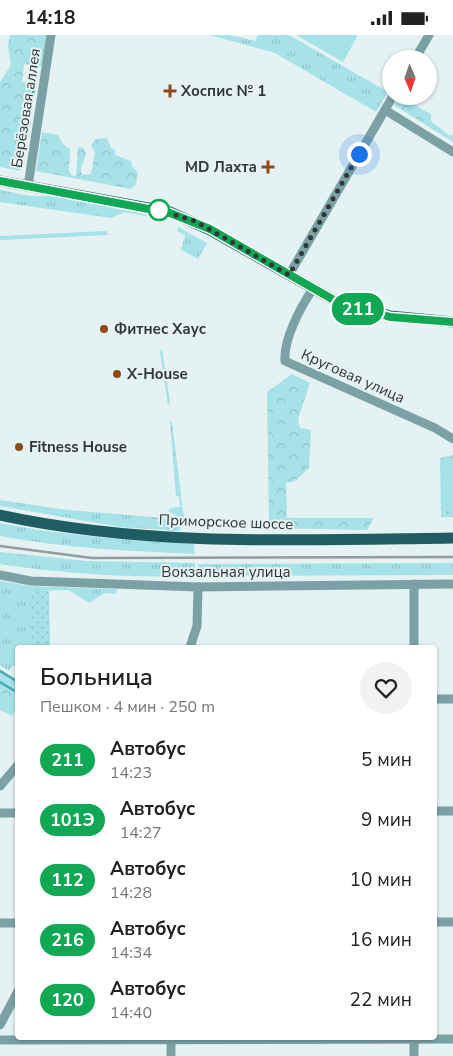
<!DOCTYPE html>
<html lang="ru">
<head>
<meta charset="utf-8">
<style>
  body { margin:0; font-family:"Nunito Sans",sans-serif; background:#f2f2f2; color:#222; height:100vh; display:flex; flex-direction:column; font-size:19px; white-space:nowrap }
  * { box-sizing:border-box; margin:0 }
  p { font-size:16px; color:#767676 }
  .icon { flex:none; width:28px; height:28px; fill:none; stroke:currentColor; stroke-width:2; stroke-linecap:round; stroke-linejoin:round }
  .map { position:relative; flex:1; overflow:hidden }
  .side { position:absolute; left:15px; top:610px; width:422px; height:395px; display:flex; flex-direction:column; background:#fff; border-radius:5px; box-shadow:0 1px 4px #0004 }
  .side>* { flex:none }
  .badge { padding:0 10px; border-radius:16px; font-size:18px; line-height:32px }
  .needle { width:32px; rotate:178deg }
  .tools { position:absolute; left:382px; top:15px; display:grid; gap:10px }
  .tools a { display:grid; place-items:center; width:55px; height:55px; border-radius:50%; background:#fff; box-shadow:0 1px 4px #0004; font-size:25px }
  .you { position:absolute; width:25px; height:25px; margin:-12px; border:4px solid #fff; border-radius:50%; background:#1a73e8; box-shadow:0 0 0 8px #1a73e833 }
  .map>.badge { position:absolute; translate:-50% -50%; box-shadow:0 0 0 2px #fff }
  .round { display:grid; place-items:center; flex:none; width:52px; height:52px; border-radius:26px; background:#f2f2f2 }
  .headline { display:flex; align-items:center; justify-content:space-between; height:85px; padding:0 25px }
  h1 { font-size:24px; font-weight:600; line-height:38px }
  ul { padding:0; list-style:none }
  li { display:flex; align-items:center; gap:15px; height:60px; padding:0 25px }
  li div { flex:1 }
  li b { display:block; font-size:19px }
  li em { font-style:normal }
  li .badge { min-width:55px; font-weight:700; text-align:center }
  .status { display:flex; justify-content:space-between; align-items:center; height:35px; padding:0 25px; background:#fff; direction:ltr }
  .status svg { height:14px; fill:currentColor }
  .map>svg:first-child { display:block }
  .grass { fill:url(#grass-tufts) }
  .forest { fill:url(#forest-crowns) }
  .park { fill:url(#park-dots) }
  .pitch { fill:#a6e2e8 }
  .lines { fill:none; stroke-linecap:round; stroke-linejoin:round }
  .stream { stroke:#47aab2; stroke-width:2.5 }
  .minor { stroke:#7ba1a4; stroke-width:9 }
  .major { stroke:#1f5d62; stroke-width:11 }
  .rail { stroke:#929c9c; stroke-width:2.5 }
  .line-casing { stroke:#fff; stroke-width:11 }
  .line { stroke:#10a855; stroke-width:8 }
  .walk { stroke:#303636; stroke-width:5; stroke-dasharray:0 9 }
  .poi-dot { fill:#8c4a18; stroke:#e4f2f3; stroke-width:2 }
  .stop-dot { fill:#fff; stroke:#10a855; stroke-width:2.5 }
  .labels { text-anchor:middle; stroke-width:4; stroke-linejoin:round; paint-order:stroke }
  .poi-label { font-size:15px; font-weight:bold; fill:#303636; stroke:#e4f2f3; text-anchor:start }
  .street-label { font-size:15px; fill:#303636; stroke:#e4f2f3 }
</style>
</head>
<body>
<div class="status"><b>14:18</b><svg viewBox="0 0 49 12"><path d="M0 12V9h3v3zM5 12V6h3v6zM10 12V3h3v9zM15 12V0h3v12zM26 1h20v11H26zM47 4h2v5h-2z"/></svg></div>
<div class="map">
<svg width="453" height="1021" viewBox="0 0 453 1021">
  <defs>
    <pattern id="grass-tufts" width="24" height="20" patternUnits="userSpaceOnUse" patternTransform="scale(1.25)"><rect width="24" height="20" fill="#a6e2e8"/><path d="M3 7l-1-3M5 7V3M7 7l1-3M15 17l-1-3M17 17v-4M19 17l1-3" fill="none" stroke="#8fc2c8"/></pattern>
    <pattern id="forest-crowns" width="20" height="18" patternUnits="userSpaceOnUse" patternTransform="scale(1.25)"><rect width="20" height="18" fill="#a6e2e8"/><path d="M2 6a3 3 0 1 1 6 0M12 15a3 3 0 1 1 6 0" fill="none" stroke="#8fc2c8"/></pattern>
    <pattern id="park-dots" width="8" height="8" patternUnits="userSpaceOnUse" patternTransform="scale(1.25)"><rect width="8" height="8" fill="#a6e2e8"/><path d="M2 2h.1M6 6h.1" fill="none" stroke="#8fc2c8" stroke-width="1.8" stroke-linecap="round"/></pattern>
  </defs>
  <rect width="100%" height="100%" fill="#e4f2f3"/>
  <!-- grass -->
  <g class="grass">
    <path d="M209 0H230L255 6 258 0H289L388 57 376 77 275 18Z"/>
    <path d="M0 155 30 161H56L147 177 146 181 125 177 111 183 0 167Z"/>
    <path d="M178 192 207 208 198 224 181 215 185 200 177 196Z"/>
    <path d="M106 196 108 200 0 205V201Z"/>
    <path d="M162 314 170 366 168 370 160 317Z"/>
    <path d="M170 386 172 387 184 485 168 476 170 473 180 472 179 462 176 461Z"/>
    <path d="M0 465 68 475 166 483 181 493 179 496 120 492 0 471Z"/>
    <path d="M0 488C64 501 129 505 194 509L195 519C129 516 64 513 0 501Z"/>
    <path d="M0 517 87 526 195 528V541C129 543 65 539 0 529Z"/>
    <path d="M453 528V540L198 541V529Z"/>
    <path d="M0 546 30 551 117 554 116 559 105 558 89 568 69 555 31 556V612H18L17 633 13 630 9 636 0 630Z"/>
    <path d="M0 657 17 667V673L12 681 0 675Z"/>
  </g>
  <!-- forest -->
  <g class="forest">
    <path d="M10 0H47L42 32 24 29 22 47 35 49 27 99 21 118 20 136 0 132V47L11 30 8 11Z"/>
    <path d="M400 61H406L405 65 431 79V86L450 101 453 100V107L394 70Z"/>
    <path d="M42 97 58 100 63 109 70 114 69 135 71 140 76 141 78 112 84 113 86 119 81 133 82 140 91 139 95 118 91 110 96 104 107 103 111 113 115 115V120L131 126 132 131 138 138 136 149 131 154 36 136Z"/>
    <path d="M292 339 310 348 298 384 300 393 311 395 309 433 295 446 286 448 287 483H374L367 495 269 493 267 357Z"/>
    <path d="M0 634 17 645V668L0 657Z"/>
  </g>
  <!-- park -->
  <g class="park">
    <path d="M453 420V482H441L440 423Z"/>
    <path d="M31 555 49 556 50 612H31Z"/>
  </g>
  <!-- pitch -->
  <g class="pitch">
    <path d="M296 0H358L343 27Z"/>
    <rect x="442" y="425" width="11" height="49"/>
  </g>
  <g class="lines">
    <!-- stream -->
    <g class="stream">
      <path d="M27 94 34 53"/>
      <path d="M0 636 18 647"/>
      <path d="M0 647 18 658"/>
    </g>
    <!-- minor -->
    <g class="minor">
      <path d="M415 24 429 0"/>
      <path d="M385 75 453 117"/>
      <path d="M28 151 51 0"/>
      <path d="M289 240 393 61"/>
      <path d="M313 254C301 271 283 305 285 326L435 393 453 404"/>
      <path d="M0 540 31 546 198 552 453 549"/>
      <path d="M190 612 197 591 198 552"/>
      <path d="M414 612V549"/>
      <path d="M435 664H453"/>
      <path d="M0 751 18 730"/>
      <path d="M435 776H453"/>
      <path d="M0 778H18"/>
      <path d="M435 887H453"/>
      <path d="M0 888H18"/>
      <path d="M0 990 18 956"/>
      <path d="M171 1002V1021"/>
      <path d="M0 1005 453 1004"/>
      <path d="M414 1021V1002"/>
    </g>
    <!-- major -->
    <g class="major">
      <path d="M0 146 170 177 210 195 332 264 390 281 453 287"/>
      <path d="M0 480C147 512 303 505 453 503"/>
    </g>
    <!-- rail -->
    <path class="rail" d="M0 511 92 523 453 522"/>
  </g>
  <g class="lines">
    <!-- line casing -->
    <g class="line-casing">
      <path id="line" d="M0 146 170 178 210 194 332 264 390 282 453 287"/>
    </g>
    <!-- line -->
    <use href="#line" class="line"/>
    <!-- walk -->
    <path class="walk" d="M159 175 195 186 289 240 359 119"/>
  </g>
  <!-- markers -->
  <g class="poi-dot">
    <path d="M167.5 48.5h5v5h5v5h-5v5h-5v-5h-5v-5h5z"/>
    <path d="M265.5 124.5h5v5h5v5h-5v5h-5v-5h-5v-5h5z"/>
    <circle cx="104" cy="294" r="5"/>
    <circle cx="117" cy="339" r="5"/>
    <circle cx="19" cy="412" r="5"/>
  </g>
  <circle class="stop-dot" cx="159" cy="175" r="10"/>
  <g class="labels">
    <!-- poi labels -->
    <g class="poi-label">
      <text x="181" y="61">Хоспис № 1</text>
      <text x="257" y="137" text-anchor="end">MD Лахта</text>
      <text x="114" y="299">Фитнес Хаус</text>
      <text x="127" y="344">X-House</text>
      <text x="29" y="417">Fitness House</text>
    </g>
    <!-- street labels -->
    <g class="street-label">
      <text transform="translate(26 73) rotate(-81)" y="5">Берёзовая аллея</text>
      <text transform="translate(353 341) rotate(24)" y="5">Круговая улица</text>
      <text transform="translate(226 487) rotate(2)" y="5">Приморское шоссе</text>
      <text x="226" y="542">Вокзальная улица</text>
    </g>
  </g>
</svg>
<div class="tools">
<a><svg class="needle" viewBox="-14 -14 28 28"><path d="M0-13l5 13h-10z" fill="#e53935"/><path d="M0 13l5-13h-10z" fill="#767676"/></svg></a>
</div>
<div class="you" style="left:359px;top:119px"></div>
<b class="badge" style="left:358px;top:274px;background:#10a855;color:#fff">211</b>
<section class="side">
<div class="headline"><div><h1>Больница</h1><p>Пешком · 4 мин · 250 m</p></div><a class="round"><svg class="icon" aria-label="heart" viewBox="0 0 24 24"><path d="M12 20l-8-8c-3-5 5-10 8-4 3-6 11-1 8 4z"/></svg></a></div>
<ul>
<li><span class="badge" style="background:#10a855;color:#fff">211</span><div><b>Автобус</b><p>14:23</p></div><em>5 мин</em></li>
<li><span class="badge" style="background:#10a855;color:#fff">101Э</span><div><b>Автобус</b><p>14:27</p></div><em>9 мин</em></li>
<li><span class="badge" style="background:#10a855;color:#fff">112</span><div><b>Автобус</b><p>14:28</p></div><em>10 мин</em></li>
<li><span class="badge" style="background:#10a855;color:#fff">216</span><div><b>Автобус</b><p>14:34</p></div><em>16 мин</em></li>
<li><span class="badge" style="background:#10a855;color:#fff">120</span><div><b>Автобус</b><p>14:40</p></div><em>22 мин</em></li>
</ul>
</section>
</div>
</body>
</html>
